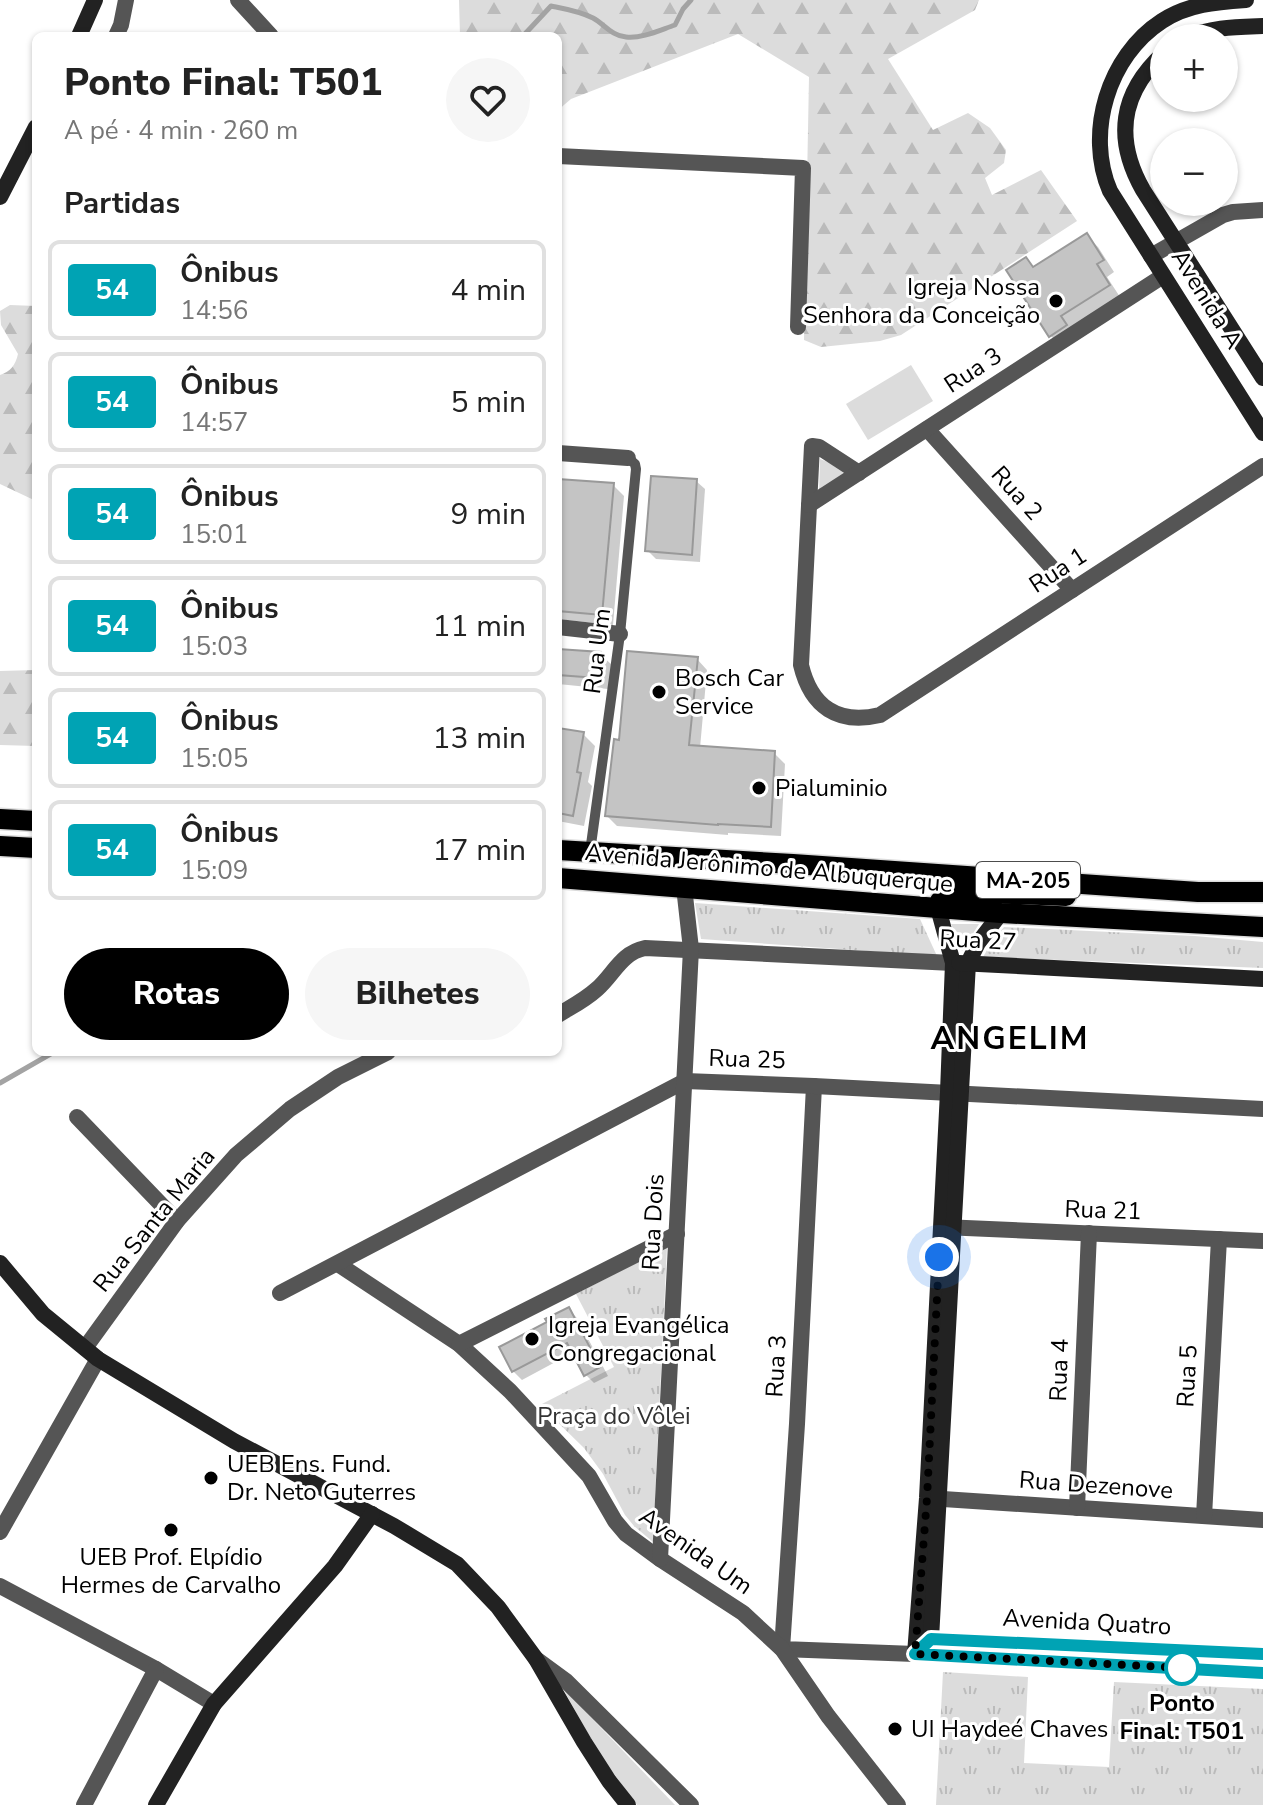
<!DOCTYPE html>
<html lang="pt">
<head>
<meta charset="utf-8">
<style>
  body { margin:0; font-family:"Nunito Sans",sans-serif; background:#f6f6f6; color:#222; height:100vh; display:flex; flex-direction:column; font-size:30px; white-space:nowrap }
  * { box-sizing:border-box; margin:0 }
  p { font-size:26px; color:#767676 }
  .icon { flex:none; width:44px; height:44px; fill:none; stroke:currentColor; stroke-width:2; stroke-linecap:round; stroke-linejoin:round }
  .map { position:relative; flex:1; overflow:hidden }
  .sheet { position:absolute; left:32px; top:32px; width:530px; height:1024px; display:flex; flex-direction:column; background:#fff; border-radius:12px; box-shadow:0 2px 6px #0004 }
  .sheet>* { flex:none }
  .badge { padding:0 16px; border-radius:6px; font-size:28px; line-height:52px }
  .controls { position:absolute; left:1150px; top:24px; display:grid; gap:16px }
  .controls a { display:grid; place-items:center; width:88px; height:88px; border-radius:50%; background:#fff; box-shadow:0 2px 6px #0004; font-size:40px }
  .you { position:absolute; width:40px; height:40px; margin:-20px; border:6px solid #fff; border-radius:50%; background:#1a73e8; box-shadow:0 0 0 12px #1a73e833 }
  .map>.badge { position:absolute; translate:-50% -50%; box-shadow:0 0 0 4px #fff }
  h2 { padding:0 32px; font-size:30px; line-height:72px }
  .round { display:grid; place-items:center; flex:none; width:84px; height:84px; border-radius:42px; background:#f6f6f6 }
  .head { display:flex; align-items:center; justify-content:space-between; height:136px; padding:0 32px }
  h1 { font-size:38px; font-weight:800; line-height:60px }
  .primary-button { display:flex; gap:16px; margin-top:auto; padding:16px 32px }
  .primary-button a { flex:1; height:92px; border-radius:48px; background:#000; color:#fff; font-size:32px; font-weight:800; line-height:92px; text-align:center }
  .primary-button a+a { background:#f6f6f6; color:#222 }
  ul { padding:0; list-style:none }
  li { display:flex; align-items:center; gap:24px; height:100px; margin:0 16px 12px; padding:0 16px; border:4px solid #e0e0e0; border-radius:12px }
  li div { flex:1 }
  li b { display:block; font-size:30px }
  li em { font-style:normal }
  li .badge { min-width:88px; font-weight:700; text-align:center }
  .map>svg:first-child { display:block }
  .grass { fill:#dcdcdc }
  .forest { fill:url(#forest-firs) }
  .park { fill:url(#park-tufts) }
  .shadow { fill:#0003 }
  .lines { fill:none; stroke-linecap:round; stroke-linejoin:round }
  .stream { stroke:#a3a3a3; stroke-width:5 }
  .building { fill:#c4c4c4; stroke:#999; stroke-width:2 }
  .primary-casing { stroke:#dbdbdb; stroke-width:23 }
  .lane { stroke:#555; stroke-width:10 }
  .street { stroke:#555; stroke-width:16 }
  .secondary { stroke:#222; stroke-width:16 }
  .primary { stroke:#000; stroke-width:20 }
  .line-casing { stroke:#fff; stroke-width:18 }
  .line { stroke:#00a3b4; stroke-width:12 }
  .walk { stroke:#000; stroke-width:8; stroke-dasharray:0 14.4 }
  .poi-dot { fill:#000; stroke:#fff; stroke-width:3 }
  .stop-dot { fill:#fff; stroke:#00a3b4; stroke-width:4 }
  .labels { text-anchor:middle; stroke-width:6; stroke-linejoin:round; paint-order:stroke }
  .shield { fill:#fff; stroke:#4c4c4c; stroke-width:2 }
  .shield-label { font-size:22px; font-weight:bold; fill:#000 }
  .poi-label { font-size:24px; fill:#000; stroke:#fff; text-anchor:start }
  .street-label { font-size:24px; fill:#000; stroke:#fff }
  .park-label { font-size:24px; fill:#333; stroke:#fff }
  .stop-label { font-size:24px; font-weight:bold; fill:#000; stroke:#fff }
  .district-label { font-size:32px; font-weight:bold; letter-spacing:2px; fill:#000; stroke:#fff }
</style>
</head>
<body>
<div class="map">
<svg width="1263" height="1805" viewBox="0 0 1263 1805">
  <defs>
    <pattern id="forest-firs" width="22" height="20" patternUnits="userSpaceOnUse" patternTransform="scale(2)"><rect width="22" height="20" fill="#dcdcdc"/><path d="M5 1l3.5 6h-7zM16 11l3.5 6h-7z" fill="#bbb"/></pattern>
    <pattern id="park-tufts" width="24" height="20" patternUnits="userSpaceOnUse" patternTransform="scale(2)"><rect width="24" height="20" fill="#dcdcdc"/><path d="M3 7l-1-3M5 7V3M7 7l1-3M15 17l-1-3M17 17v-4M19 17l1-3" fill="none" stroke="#bbb"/></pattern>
  </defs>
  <rect width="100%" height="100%" fill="#fff"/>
  <!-- grass -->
  <g class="grass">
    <path d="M911 365 933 401 868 440 846 404Z"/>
    <path d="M951 924H979L962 951Z"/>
    <path d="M562 1687 675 1805H637L600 1755Z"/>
  </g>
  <!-- forest -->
  <g class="forest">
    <path d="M459 0H979L975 10 888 59 933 130 968 113 990 128 1006 150 1004 163 985 178 992 195 1041 170 1077 221 901 335 880 341 821 347 804 340 809 77 738 34 571 99 558 110V36H460Z"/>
    <path d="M10 305 36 306V501L0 484V375C11 371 15 366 18 354L1 325 0 311Z"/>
    <path d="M36 670V746L0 745V671Z"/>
  </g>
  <!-- park -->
  <g class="park">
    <path d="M820 459 854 472 819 494Z"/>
    <path d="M695 903 920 919 937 956 701 939Z"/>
    <path d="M1004 927 1195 936 1263 942V968L983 957 993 940Z"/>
    <path d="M667 1247 653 1542 634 1526 625 1515 603 1474 584 1448 540 1405 614 1367 576 1294Z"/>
    <path d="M943 1672 1028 1677 1024 1763 1109 1767 1114 1682 1263 1689V1805H936Z"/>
  </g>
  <!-- shadow -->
  <g class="shadow">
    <path d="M1086 236 1098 247 1114 272 1107 277 1120 297 1062 347 1050 335 1026 260 1035 269Z"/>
    <path d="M558 481 613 485 624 496 613 625 558 619Z"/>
    <path d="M696 481 705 489 700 562 656 559 647 550Z"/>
    <path d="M558 651 600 654 612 665 608 689 558 684Z"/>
    <path d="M697 659 707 670 700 748 774 753 785 764 781 836 728 833V835L617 826 607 816 620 742Z"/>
    <path d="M558 730 583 734 595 746 588 782 592 786 584 826 558 821Z"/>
    <path d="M568 1309 577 1318 608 1376 594 1383 586 1375 574 1352 522 1380 513 1371 549 1323Z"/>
  </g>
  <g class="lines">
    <!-- stream -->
    <g class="stream">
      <path d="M523 36 551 6C566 9 579 11 593 18 604 24 612 36 626 37 641 39 660 30 675 25L683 9 691 0"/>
      <path d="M0 1083 54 1052"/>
    </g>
  </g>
  <!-- building -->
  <g class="building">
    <path d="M1087 233 1104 260 1097 264 1110 285 1061 316 1067 325 1049 337 1006 270 1026 257 1033 267Z"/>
    <path d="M651 476 697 479 692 555 645 551Z"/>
    <path d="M558 479 614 483 602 615 558 611Z"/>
    <path d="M558 649 601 652 597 678 558 675Z"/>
    <path d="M627 651 698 657 689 745 775 751 771 827 718 824V825L605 816 614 739 619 740Z"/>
    <path d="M558 728 584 732 577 772 581 773 573 816 558 813Z"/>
    <path d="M569 1307 600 1367 584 1376 567 1343 512 1372 499 1347 547 1322 545 1319Z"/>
  </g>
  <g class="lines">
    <!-- primary casing -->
    <g class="primary-casing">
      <g id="primary">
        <path d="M0 819 36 821"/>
        <path d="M0 846 36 848"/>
        <path d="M558 850 793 864 1198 892H1263"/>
        <path d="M558 878 1001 913 1263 927"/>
        <path d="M938 908 940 901 943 898 960 892 1066 896"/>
      </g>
    </g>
    <!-- lane -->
    <path class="lane" d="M590 852 620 634 636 469 635 464 628 458"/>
    <!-- street -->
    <g class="street">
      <path d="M238 0 271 36"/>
      <path d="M116 36 121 25 126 0"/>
      <path d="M558 156 803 168 798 327"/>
      <path d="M1151 256 1223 215 1233 212 1263 210"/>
      <path d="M927 429 1072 590"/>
      <path d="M558 453 628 458"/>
      <path d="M859 473 819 447 812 446 801 665C811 707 838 725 880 715L1263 466"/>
      <path d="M809 505 1163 276"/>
      <path d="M558 627 620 634"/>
      <path d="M558 1015C571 1007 585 1000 597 989 614 974 621 953 645 948L953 963"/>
      <path d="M814 1086 797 1424 782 1649 915 1654 931 1639"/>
      <path d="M77 1117 177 1221"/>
      <path d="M943 1227 1263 1241"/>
      <path d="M338 1264 459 1344 510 1391 589 1476 615 1521 626 1534 660 1559 743 1613 782 1649 828 1716 898 1805"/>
      <path d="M280 1293 685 1081 814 1086 1263 1109"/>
      <path d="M459 1344 677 1234"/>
      <path d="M85 1348 177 1221 236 1155 290 1109 338 1077 388 1052"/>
      <path d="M928 1498 1263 1520"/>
      <path d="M1077 1508 1089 1233"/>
      <path d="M1204 1516 1219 1239"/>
      <path d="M0 1532 98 1359"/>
      <path d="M660 1559 691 949 684 887"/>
      <path d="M0 1586 156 1669 214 1704"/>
      <path d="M536 1659 566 1681 691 1805"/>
      <path d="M84 1805 156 1669"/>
    </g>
    <!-- secondary -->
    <g class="secondary">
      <path d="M1246 0C1216 2 1188 4 1162 21 1108 56 1085 133 1110 191L1263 433"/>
      <path d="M79 36 95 0"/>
      <path d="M1186 38C1211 27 1236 27 1263 26"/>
      <path d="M1164 53C1120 93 1114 139 1143 190L1263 378"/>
      <path d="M0 197 36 127"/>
      <path d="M938 908 953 963 948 1092 927 1498 915 1654 1263 1673"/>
      <path d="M1001 913 978 943 968 963 931 1639 1263 1654"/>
      <path d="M959 963 1263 979"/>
      <path d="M0 1263 43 1314 98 1359 234 1441 394 1526 457 1564 498 1607 536 1659 584 1742 609 1781 628 1805"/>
      <path d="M156 1805 214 1704 335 1566 372 1514"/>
    </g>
    <!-- primary -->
    <use href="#primary" class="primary"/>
  </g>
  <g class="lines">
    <!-- line casing -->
    <g class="line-casing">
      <path id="line" d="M1263 1654 931 1639 915 1654 1263 1673"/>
    </g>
    <!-- line -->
    <use href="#line" class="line"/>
    <!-- walk -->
    <path class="walk" d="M939 1257 927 1498 915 1654 1182 1668"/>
  </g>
  <!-- markers -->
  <g class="poi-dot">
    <circle cx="1056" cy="301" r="8"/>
    <circle cx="659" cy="692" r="8"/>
    <circle cx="759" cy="788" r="8"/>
    <circle cx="532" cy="1339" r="8"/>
    <circle cx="211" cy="1478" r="8"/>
    <circle cx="171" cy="1530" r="8"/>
    <circle cx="895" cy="1729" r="8"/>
  </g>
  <circle class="stop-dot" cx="1182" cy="1668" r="16"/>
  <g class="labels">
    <!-- shield labels -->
    <rect class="shield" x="976" y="862" width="104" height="36" rx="6"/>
    <g class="shield-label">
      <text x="1028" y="888">MA-205</text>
    </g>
    <!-- poi labels -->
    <g class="poi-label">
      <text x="1040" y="295" text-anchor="end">Igreja Nossa<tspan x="1040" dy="28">Senhora da Conceição</tspan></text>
      <text x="675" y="686">Bosch Car<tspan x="675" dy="28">Service</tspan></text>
      <text x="775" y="796">Pialuminio</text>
      <text x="548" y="1333">Igreja Evangélica<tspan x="548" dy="28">Congregacional</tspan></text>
      <text x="227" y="1472">UEB Ens. Fund.<tspan x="227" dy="28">Dr. Neto Guterres</tspan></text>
      <text x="171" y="1565" text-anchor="middle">UEB Prof. Elpídio<tspan x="171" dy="28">Hermes de Carvalho</tspan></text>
      <text x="911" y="1737">UI Haydeé Chaves</text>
    </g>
    <!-- street labels -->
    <g class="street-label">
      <text transform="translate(1207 299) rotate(58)" y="8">Avenida A</text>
      <text transform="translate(973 370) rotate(-33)" y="8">Rua 3</text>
      <text transform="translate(1017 493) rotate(48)" y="8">Rua 2</text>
      <text transform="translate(1058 570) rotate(-33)" y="8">Rua 1</text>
      <text transform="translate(597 651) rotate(-83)" y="8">Rua Um</text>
      <text transform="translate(769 868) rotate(5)" y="8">Avenida Jerônimo de Albuquerque</text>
      <text transform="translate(978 940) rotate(3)" y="8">Rua 27</text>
      <text transform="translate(747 1059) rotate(2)" y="8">Rua 25</text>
      <text transform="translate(1103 1210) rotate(2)" y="8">Rua 21</text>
      <text transform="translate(154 1220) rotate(-51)" y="8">Rua Santa Maria</text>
      <text transform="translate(653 1222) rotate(-87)" y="8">Rua Dois</text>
      <text transform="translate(776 1366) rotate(-87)" y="8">Rua 3</text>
      <text transform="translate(1059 1370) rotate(-88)" y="8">Rua 4</text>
      <text transform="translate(1187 1376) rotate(-87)" y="8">Rua 5</text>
      <text transform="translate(1096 1485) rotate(4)" y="8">Rua Dezenove</text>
      <text transform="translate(696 1551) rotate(35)" y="8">Avenida Um</text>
      <text transform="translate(1087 1622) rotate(3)" y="8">Avenida Quatro</text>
    </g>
    <!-- park labels -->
    <g class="park-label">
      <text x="614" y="1424">Praça do Vôlei</text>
    </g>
    <!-- stop labels -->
    <g class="stop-label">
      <text x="1182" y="1711">Ponto<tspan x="1182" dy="28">Final: T501</tspan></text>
    </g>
    <!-- district labels -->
    <g class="district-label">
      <text x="1010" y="1049">ANGELIM</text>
    </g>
  </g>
</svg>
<div class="controls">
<a>+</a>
<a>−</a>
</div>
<div class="you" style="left:939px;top:1257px"></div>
<section class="sheet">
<div class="head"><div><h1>Ponto Final: T501</h1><p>A pé · 4 min · 260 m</p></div><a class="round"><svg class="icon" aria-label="heart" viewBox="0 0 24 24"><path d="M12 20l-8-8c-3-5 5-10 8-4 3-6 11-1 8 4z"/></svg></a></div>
<h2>Partidas</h2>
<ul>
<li><span class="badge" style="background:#00a3b4;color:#fff">54</span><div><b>Ônibus</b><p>14:56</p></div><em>4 min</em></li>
<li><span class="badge" style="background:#00a3b4;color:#fff">54</span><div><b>Ônibus</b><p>14:57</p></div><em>5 min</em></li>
<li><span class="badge" style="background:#00a3b4;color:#fff">54</span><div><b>Ônibus</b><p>15:01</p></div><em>9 min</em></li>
<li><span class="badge" style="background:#00a3b4;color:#fff">54</span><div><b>Ônibus</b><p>15:03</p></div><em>11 min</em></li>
<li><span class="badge" style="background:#00a3b4;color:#fff">54</span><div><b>Ônibus</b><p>15:05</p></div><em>13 min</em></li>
<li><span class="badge" style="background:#00a3b4;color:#fff">54</span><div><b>Ônibus</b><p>15:09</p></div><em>17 min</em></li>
</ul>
<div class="primary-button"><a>Rotas</a><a>Bilhetes</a></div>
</section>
</div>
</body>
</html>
